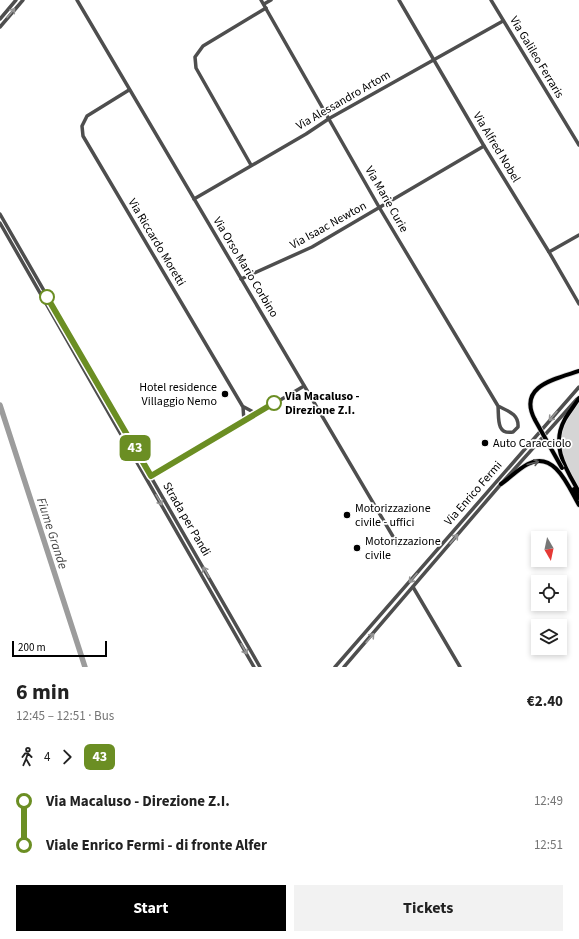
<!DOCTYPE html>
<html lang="en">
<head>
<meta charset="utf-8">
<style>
  body { margin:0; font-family:"Source Sans 3",sans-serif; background:#f2f2f2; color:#222; height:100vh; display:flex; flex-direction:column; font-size:15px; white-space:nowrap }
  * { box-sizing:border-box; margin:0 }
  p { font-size:13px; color:#767676 }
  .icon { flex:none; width:22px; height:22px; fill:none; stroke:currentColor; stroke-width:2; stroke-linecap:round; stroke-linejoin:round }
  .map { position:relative; height:667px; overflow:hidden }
  .panel { display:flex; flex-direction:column; background:#fff; flex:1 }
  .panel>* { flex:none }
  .badge { padding:0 8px; border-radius:6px; font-size:14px; line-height:26px }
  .needle { width:26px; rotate:171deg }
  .controls { position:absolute; left:531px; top:531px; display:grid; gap:8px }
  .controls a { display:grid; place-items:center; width:36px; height:36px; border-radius:0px; background:#fff; box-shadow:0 2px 6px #0003; font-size:20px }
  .scale { position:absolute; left:12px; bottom:10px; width:95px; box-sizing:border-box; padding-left:4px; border:2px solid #000; border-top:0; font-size:11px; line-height:14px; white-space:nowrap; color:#000; -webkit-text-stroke:3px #fff; paint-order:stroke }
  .map>.badge { position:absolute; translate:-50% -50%; box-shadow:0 0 0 2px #fff }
  .legs { display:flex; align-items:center; gap:6px; height:44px; padding:0 16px; font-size:13px }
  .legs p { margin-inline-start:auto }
  .summary { display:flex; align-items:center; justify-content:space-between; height:68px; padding:0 16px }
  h1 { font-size:22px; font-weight:700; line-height:30px }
  .cta { display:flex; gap:8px; margin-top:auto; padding:8px 16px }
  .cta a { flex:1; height:46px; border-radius:0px; background:#000; color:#fff; font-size:16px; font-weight:700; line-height:46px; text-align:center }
  .cta a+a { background:#f2f2f2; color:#222 }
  ul { padding:0 16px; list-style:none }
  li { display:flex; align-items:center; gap:14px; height:44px; font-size:15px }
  li i { display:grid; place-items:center; width:6px; height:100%; margin:0 5px; background:currentColor }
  li i::after { content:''; width:10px; height:10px; margin:-5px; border:3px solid; border-radius:50%; background:#fff }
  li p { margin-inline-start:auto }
  li:first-child i { background:linear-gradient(#0000 50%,currentColor 0) }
  li:last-child i { background:linear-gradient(currentColor 50%,#0000 0) }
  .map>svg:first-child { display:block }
  .green { fill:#d5d5d5 }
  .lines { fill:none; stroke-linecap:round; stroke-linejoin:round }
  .river { stroke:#9c9c9c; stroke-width:5.5 }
  .major-casing { stroke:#dbdbdb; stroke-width:5.5 }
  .minor { stroke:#4e4e4e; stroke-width:3.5 }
  .major { stroke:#000; stroke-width:4 }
  .major-bridge-casing { stroke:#dbdbdb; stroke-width:5.5; stroke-linecap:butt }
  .major-bridge { stroke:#000; stroke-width:4 }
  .oneway { stroke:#959595 }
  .oneway2 { stroke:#595959 }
  .line-1-casing { stroke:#fff; stroke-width:9 }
  .line-1 { stroke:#6b8e23; stroke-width:6 }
  .stop-1-dot { fill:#fff; stroke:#6b8e23; stroke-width:2 }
  .poi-dot { fill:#000; stroke:#fff; stroke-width:1.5 }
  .labels { text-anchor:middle; stroke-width:3.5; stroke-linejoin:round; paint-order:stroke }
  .street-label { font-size:12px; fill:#000; stroke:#fff }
  .poi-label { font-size:12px; fill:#000; stroke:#fff; text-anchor:start }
  .stop-label { font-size:12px; font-weight:bold; fill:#000; stroke:#fff; text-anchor:start }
  .water-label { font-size:13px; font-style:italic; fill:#3d3d3d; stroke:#fff }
</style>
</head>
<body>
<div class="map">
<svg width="579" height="667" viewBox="0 0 579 667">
  <rect width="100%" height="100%" fill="#fff"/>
  <!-- green -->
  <path class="green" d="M579 403V490C574 480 565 469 562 459 556 437 566 419 579 403Z"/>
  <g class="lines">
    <!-- river -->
    <path class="river" d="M0 405 85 667"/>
    <!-- major casing -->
    <g class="major-casing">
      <g id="major">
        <path d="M579 398C575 405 569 412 565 419 550 446 566 469 579 492"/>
        <path d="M535 420C517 386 555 379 579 371"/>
        <path d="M501 484C510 478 518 469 528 464 555 450 569 488 579 505"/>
        <path d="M574 489 579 498"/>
      </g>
    </g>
    <!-- minor -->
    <g class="minor">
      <path d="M77 0 398 545"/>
      <path d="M261 0 379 207 498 406C499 418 496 435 513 432L518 427C519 414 508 411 498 406"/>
      <path d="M399 0 484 146 549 252 579 304"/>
      <path d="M491 0 579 145"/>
      <path d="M264 4 271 0"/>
      <path d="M0 19 16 0"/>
      <path d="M0 27 23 0"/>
      <path d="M129 90 87 116 82 126 83 136 243 407 244 421"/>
      <path d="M251 165 196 68 195 57 203 46 266 8"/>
      <path d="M194 199 306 134 330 118 503 21"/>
      <path d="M0 214 260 667"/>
      <path d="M0 223 254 667"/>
      <path d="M549 252 579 235"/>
      <path d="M241 279 312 247 484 146"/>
      <path d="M244 407 257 414"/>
      <path d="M150 477 304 386"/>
      <path d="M413 587 460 667"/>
      <path d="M335 667 579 387"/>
      <path d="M344 667 501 484 577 399"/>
    </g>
    <!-- major -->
    <use href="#major" class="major"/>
    <!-- major-bridge casing -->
    <g class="major-bridge-casing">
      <path id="major-bridge" d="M535 420 562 468"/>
    </g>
    <!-- major-bridge -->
    <use href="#major-bridge" class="major-bridge"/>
  </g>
  <!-- one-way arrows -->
  <defs><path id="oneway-shaft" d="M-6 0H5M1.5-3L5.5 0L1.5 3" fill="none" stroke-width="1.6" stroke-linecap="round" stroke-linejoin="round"/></defs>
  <g class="oneway">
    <use href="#oneway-shaft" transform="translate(11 13) rotate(-50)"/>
    <use href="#oneway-shaft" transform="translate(553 416) rotate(131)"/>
    <use href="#oneway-shaft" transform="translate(159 500) rotate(60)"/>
    <use href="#oneway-shaft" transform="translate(454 539) rotate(-49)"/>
    <use href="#oneway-shaft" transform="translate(206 572) rotate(-120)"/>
    <use href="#oneway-shaft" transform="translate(413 578) rotate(131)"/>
    <use href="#oneway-shaft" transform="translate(370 638) rotate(-49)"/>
    <use href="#oneway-shaft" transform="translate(244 649) rotate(61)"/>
  </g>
  <use class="oneway2" href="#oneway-shaft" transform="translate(533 463) rotate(-15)"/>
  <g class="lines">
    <!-- line-1 casing -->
    <g class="line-1-casing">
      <path id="line-1" d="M47 297 151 476 274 403"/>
    </g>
    <!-- line-1 -->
    <use href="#line-1" class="line-1"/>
  </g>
  <!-- markers -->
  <g class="stop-1-dot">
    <circle cx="47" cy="297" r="7"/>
    <circle cx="274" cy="403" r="7"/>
  </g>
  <g class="poi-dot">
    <circle cx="225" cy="394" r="4"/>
    <circle cx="485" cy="443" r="4"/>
    <circle cx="347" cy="515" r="4"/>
    <circle cx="357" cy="548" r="4"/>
  </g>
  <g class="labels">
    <!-- street labels -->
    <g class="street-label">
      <text transform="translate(537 57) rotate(59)" y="4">Via Galileo Ferraris</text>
      <text transform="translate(343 100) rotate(-30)" y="4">Via Alessandro Artom</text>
      <text transform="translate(497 147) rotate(59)" y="4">Via Alfred Nobel</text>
      <text transform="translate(387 199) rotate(60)" y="4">Via Marie Curie</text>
      <text transform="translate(328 225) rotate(-29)" y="4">Via Isaac Newton</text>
      <text transform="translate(157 242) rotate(59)" y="4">Via Riccardo Moretti</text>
      <text transform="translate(246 267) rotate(59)" y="4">Via Orso Mario Corbino</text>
      <text transform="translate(473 493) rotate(-49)" y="4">Via Enrico Fermi</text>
      <text transform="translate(187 519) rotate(60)" y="4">Strada per Pandi</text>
    </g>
    <!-- poi labels -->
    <g class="poi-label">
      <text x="217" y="391" text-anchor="end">Hotel residence<tspan x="217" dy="14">Villaggio Nemo</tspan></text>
      <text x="493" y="447">Auto Caracciolo</text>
      <text x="355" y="512">Motorizzazione<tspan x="355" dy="14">civile - uffici</tspan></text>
      <text x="365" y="545">Motorizzazione<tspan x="365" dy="14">civile</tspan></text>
    </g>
    <!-- stop labels -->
    <g class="stop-label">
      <text x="285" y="400">Via Macaluso -<tspan x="285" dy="14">Direzione Z.I.</tspan></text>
    </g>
    <!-- water labels -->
    <g class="water-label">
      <text transform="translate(53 533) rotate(72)" y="5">Fiume Grande</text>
    </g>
  </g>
</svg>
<div class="controls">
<a><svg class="needle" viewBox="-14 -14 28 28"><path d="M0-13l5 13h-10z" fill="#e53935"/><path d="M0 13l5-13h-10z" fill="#767676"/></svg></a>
<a><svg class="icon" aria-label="locate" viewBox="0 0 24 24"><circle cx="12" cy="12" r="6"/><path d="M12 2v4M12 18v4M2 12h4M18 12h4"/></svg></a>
<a><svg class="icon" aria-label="layers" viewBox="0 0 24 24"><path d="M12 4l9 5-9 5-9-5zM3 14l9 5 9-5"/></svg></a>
</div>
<div class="scale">200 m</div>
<b class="badge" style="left:135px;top:448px;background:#6b8e23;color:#fff">43</b>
</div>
<section class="panel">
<div class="summary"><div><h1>6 min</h1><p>12:45 – 12:51 · Bus</p></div><b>€2.40</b></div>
<div class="legs"><svg class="icon" aria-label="walk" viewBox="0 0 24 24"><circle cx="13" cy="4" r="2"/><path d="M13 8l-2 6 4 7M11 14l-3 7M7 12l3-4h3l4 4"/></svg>4<svg class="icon" aria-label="forward" viewBox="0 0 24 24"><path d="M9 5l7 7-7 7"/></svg><b class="badge" style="background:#6b8e23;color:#fff">43</b></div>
<ul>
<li><i style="color:#6b8e23"></i><b>Via Macaluso - Direzione Z.I.</b><p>12:49</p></li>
<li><i style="color:#6b8e23"></i><b>Viale Enrico Fermi - di fronte Alfer</b><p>12:51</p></li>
</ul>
<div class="cta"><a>Start</a><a>Tickets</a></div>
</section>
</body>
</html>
